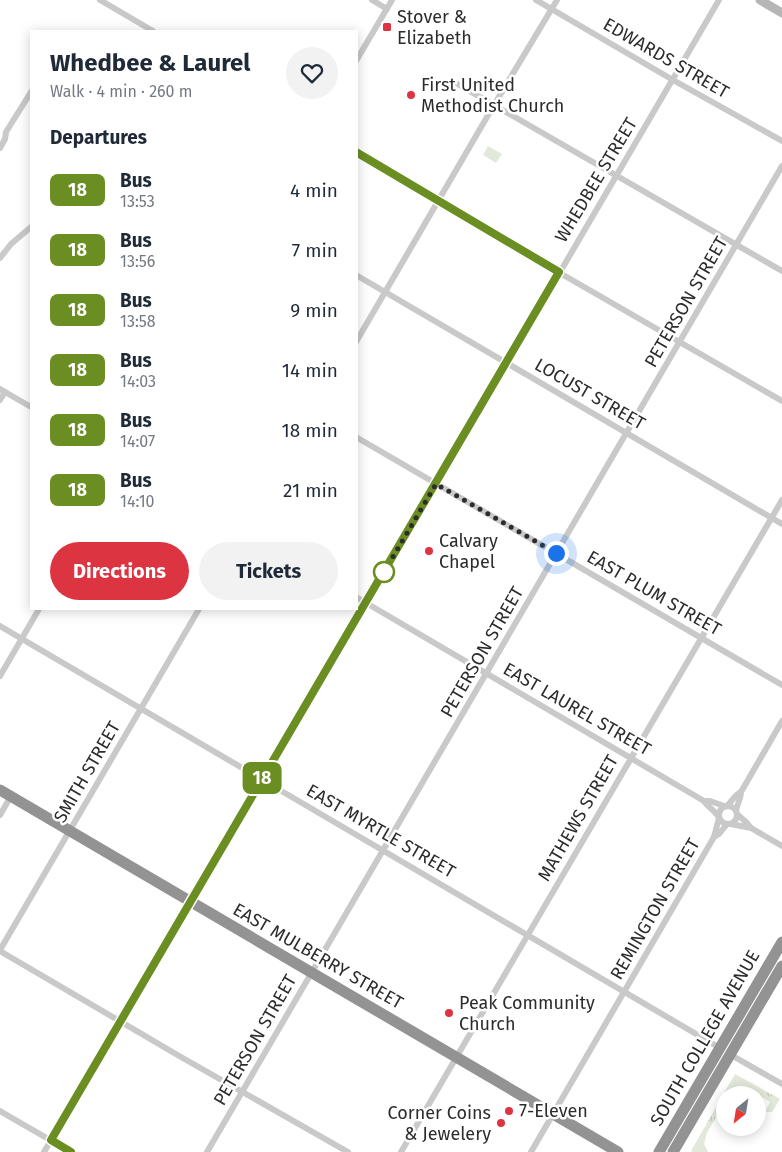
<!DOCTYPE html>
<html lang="en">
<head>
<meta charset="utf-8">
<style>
  body { margin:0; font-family:"Fira Sans",sans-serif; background:#f2f2f3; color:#1f2937; height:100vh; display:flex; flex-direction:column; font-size:19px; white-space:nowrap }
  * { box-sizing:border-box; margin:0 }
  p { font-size:16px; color:#747a83 }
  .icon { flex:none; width:28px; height:28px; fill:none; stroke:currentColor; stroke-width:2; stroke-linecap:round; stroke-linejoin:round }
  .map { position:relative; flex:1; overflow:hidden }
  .sheet { position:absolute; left:30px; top:30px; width:328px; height:580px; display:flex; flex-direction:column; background:#fff; border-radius:0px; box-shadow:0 2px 12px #0003 }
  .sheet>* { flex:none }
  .badge { padding:0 10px; border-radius:8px; font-size:18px; line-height:32px }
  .needle { width:32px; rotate:210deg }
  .buttons { position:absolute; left:716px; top:1086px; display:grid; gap:10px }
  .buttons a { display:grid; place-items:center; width:50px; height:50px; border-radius:50%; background:#fff; box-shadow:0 2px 12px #0003; font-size:25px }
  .you { position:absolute; width:25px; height:25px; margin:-12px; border:4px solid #fff; border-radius:50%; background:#1a73e8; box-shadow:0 0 0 8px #1a73e833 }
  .map>.badge { position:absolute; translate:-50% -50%; box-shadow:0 0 0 2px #fff }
  h2 { padding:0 20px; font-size:19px; line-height:45px }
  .round { display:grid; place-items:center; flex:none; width:52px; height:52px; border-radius:26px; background:#f2f2f3 }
  .overview { display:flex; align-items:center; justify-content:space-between; height:85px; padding:0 20px }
  h1 { font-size:24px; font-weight:700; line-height:38px }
  .button { display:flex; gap:10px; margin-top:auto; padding:10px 20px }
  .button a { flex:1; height:58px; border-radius:30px; background:#dd3441; color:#fff; font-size:20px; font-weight:700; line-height:58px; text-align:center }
  .button a+a { background:#f2f2f3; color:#1f2937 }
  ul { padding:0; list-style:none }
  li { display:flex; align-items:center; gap:15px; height:60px; padding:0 20px }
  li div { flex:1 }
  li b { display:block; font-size:19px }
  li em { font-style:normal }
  li .badge { min-width:55px; font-weight:700; text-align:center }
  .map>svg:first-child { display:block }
  .grass { fill:url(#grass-tufts) }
  .park { fill:#e2e9da }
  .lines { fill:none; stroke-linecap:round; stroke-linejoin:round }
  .street { stroke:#c9c9c9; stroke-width:6 }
  .secondary { stroke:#b6b6b6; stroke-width:9 }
  .highway { stroke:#939393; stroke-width:11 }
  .line-casing { stroke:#fff; stroke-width:11 }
  .line { stroke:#6b8e23; stroke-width:8 }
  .walk { stroke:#2c2c2c; stroke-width:5; stroke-dasharray:0 9 }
  .poi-dot { fill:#dd3441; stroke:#fff; stroke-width:2 }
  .stop-dot { fill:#fff; stroke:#6b8e23; stroke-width:2.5 }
  .labels { text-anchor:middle; stroke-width:5; stroke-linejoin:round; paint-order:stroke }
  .poi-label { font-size:18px; fill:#2c2c2c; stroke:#fff; text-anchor:start }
  .street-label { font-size:18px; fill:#2c2c2c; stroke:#fff }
</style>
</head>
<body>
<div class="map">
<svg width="782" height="1152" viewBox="0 0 782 1152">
  <defs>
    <pattern id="grass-tufts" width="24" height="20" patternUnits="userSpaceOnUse" patternTransform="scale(1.25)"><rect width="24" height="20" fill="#e2e9da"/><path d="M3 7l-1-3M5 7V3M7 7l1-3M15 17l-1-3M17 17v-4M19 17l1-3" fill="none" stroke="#c2c8bb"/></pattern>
  </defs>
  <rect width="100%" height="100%" fill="#fff"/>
  <!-- grass -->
  <path class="grass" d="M735 1074 780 1099 772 1112H765L770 1102 758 1095V1096L725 1095V1101L707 1133 704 1144 708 1152H693L691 1151Z"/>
  <!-- park -->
  <path class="park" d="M488 146 502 154 496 163 483 155Z"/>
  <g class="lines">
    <!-- street -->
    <g class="street">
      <path d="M100 0 153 31"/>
      <path d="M372 0 387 9"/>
      <path d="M536 0 673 80 782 141"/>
      <path d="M356 61 392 0"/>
      <path d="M454 82 782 271"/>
      <path d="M0 148 5 139 6 132 31 92"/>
      <path d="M356 152 546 265 782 401"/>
      <path d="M0 258 11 244 31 227"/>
      <path d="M356 275 782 524"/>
      <path d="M356 342 494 105 557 0"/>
      <path d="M0 389 31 407"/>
      <path d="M0 400 5 392"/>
      <path d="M356 437 782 685"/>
      <path d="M356 597 704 801C708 807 714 810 718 816"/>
      <path d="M0 626 720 1048"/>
      <path d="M0 676 39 609"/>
      <path d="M704 801H710L724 806"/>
      <circle cx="728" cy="815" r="9"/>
      <path d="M727 806C732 801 735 795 741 792"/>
      <path d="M736 811C737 804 741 799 741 792L782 721"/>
      <path d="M737 814 747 823 751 828 782 846"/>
      <path d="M0 815 11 796"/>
      <path d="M731 824 751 828"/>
      <path d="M714 837 719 834 727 824"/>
      <path d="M0 950 199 609"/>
      <path d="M0 951 181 1057 348 1152"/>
      <path d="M731 1055 782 1084"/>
      <path d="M0 1111 71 1152"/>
      <path d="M44 1152 348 630 400 546 719 0"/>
      <path d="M207 1152 782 166"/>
      <path d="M401 1152 782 500"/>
      <path d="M531 1152 714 837 719 818"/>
    </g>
    <!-- secondary -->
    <path class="secondary" d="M760 0 782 13"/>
    <!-- highway -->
    <g class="highway">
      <path d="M0 790 618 1152"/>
      <path d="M659 1152 782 942"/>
      <path d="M673 1152 782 966"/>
    </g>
  </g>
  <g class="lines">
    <!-- line casing -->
    <g class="line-casing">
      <path id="line" d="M71 1152 51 1140 559 272 356 152"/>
    </g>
    <!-- line -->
    <use href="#line" class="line"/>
    <!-- walk -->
    <path class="walk" d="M384 572 436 484 556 553"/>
  </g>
  <!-- markers -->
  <g class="poi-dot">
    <rect x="382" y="22" width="10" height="10" rx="2.5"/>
    <circle cx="411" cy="95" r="5"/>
    <circle cx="429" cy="551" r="5"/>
    <circle cx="449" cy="1013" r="5"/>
    <circle cx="509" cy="1111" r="5"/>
    <circle cx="501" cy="1123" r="5"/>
  </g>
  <circle class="stop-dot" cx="384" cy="572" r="10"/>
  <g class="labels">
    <!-- poi labels -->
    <g class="poi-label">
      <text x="397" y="23">Stover &amp;<tspan x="397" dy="21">Elizabeth</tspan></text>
      <text x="421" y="91">First United<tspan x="421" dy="21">Methodist Church</tspan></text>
      <text x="439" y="547">Calvary<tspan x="439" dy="21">Chapel</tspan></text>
      <text x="459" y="1009">Peak Community<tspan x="459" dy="21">Church</tspan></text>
      <text x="519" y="1117">7-Eleven</text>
      <text x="491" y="1119" text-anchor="end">Corner Coins<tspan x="491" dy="21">&amp; Jewelery</tspan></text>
    </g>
    <!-- street labels -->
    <g class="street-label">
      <text transform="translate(666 58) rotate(30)" y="6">EDWARDS STREET</text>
      <text transform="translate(596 180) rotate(-59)" y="6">WHEDBEE STREET</text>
      <text transform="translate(686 302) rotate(-60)" y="6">PETERSON STREET</text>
      <text transform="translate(590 394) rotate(30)" y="6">LOCUST STREET</text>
      <text transform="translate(654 593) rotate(30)" y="6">EAST PLUM STREET</text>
      <text transform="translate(482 652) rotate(-60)" y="6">PETERSON STREET</text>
      <text transform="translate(577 709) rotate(30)" y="6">EAST LAUREL STREET</text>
      <text transform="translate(87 772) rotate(-60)" y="6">SMITH STREET</text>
      <text transform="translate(578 818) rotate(-60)" y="6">MATHEWS STREET</text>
      <text transform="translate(381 831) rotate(30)" y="6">EAST MYRTLE STREET</text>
      <text transform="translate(655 909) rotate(-60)" y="6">REMINGTON STREET</text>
      <text transform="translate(318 956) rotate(30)" y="6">EAST MULBERRY STREET</text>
      <text transform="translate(705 1038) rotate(-60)" y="6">SOUTH COLLEGE AVENUE</text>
      <text transform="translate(255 1040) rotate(-60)" y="6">PETERSON STREET</text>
    </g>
  </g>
</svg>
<div class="buttons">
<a><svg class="needle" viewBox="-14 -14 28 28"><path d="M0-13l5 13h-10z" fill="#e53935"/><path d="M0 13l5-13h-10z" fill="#747a83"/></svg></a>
</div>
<div class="you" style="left:556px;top:553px"></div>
<b class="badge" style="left:262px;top:778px;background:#6b8e23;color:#fff">18</b>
<section class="sheet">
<div class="overview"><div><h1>Whedbee &amp; Laurel</h1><p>Walk · 4 min · 260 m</p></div><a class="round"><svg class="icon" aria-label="heart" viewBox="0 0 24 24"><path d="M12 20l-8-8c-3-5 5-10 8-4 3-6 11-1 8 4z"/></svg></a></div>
<h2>Departures</h2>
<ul>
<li><span class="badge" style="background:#6b8e23;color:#fff">18</span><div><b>Bus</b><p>13:53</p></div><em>4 min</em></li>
<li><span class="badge" style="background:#6b8e23;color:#fff">18</span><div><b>Bus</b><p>13:56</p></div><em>7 min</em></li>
<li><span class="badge" style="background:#6b8e23;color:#fff">18</span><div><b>Bus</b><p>13:58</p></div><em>9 min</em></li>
<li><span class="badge" style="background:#6b8e23;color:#fff">18</span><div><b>Bus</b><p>14:03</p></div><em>14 min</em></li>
<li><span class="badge" style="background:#6b8e23;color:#fff">18</span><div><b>Bus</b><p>14:07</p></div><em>18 min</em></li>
<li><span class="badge" style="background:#6b8e23;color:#fff">18</span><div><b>Bus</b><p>14:10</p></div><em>21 min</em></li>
</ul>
<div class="button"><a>Directions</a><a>Tickets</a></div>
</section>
</div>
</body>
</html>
